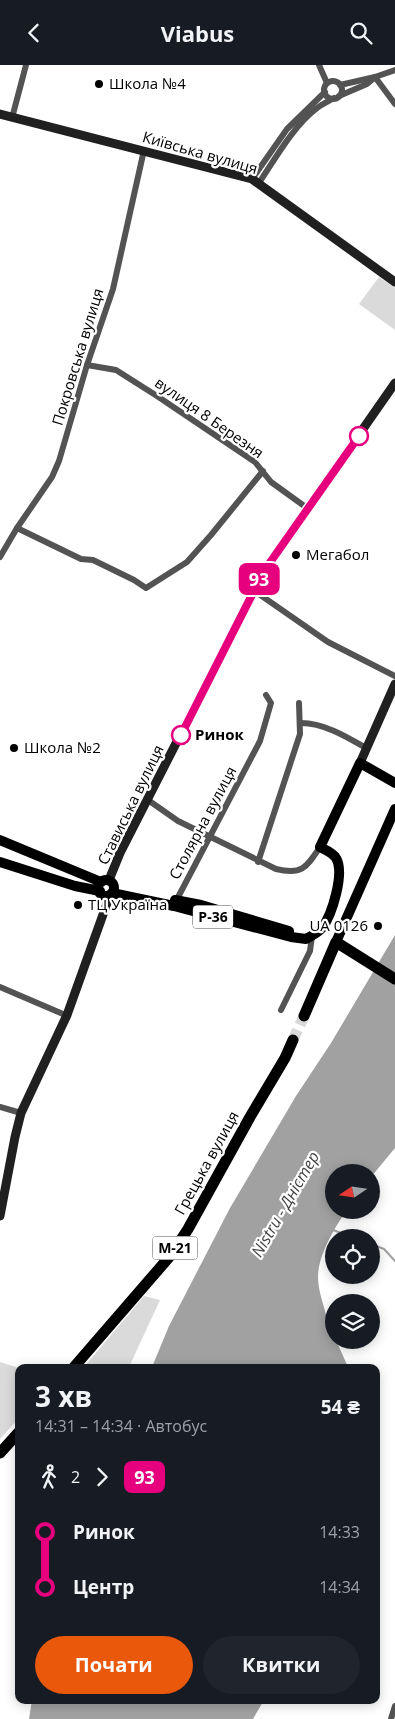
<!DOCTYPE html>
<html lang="uk">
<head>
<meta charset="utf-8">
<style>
  body { margin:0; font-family:"Open Sans",sans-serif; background:#20242c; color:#f1f3f6; height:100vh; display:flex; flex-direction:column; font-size:19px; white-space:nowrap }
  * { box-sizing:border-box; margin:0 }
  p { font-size:16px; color:#9ea1a6 }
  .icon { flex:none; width:28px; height:28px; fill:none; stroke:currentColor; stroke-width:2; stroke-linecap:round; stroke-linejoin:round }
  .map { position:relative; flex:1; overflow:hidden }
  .side { position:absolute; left:15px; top:1299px; width:365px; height:340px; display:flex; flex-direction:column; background:#171b24; border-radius:10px; box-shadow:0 2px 12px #0003 }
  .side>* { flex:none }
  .badge { padding:0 10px; border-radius:8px; font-size:18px; line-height:32px }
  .needle { width:32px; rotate:257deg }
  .controls { position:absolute; left:325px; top:1099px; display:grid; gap:10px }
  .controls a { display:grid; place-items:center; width:55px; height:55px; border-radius:50%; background:#171b24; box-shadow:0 2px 12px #0003; font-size:25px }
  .map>.badge { position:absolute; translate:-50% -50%; box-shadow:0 0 0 2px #fff }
  .legs { display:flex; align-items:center; gap:8px; height:55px; padding:0 20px; font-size:16px }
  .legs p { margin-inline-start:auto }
  .headline { display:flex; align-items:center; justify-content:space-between; height:85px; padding:0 20px }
  h1 { font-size:28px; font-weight:700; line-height:38px }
  .action { display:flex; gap:10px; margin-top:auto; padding:10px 20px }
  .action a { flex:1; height:58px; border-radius:30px; background:#ea580c; color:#fff; font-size:20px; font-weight:700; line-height:58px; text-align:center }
  .action a+a { background:#20242c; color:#f1f3f6 }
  ul { padding:0 20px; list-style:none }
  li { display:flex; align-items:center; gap:18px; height:55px; font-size:19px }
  li i { display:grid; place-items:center; width:8px; height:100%; margin:0 6px; background:currentColor }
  li i::after { content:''; width:12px; height:12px; margin:-6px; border:4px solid; border-radius:50%; background:#171b24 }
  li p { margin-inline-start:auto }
  li:first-child i { background:linear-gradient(#0000 50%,currentColor 0) }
  li:last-child i { background:linear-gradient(currentColor 50%,#0000 0) }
  header { display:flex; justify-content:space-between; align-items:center; height:65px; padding:0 20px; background:#171b24; font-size:22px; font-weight:700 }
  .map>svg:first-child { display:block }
  .green { fill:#dadada }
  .water { fill:#a1a1a1 }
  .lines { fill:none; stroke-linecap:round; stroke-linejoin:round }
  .stream { stroke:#a1a1a1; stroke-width:2 }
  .highway-tunnel { stroke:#d9d9d9; stroke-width:11; stroke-dasharray:11 5.5; stroke-linecap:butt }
  .street { stroke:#535353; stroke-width:6 }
  .secondary { stroke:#202020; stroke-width:9 }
  .primary { stroke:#000; stroke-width:10 }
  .highway { stroke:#000; stroke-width:11 }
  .line-1-casing { stroke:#fff; stroke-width:11 }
  .line-1 { stroke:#e6007e; stroke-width:8 }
  .poi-dot { fill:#000; stroke:#fff; stroke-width:2 }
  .stop-1-dot { fill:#fff; stroke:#e6007e; stroke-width:2.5 }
  .labels { text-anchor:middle; stroke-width:4.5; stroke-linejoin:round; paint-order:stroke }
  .shield { fill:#fff; stroke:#4c4c4c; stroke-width:1 }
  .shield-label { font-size:14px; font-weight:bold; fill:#000 }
  .poi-label { font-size:15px; fill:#000; stroke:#fff; text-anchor:start }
  .street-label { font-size:15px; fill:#000; stroke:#fff }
  .stop-label { font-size:15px; font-weight:bold; fill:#000; stroke:#fff; text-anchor:start }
  .water-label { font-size:16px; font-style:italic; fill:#424242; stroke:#fff }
</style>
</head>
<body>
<header><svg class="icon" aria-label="back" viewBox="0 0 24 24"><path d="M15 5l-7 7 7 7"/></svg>Viabus<svg class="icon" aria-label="search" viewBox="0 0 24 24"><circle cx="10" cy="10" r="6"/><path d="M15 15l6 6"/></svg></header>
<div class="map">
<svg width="395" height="1654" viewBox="0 0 395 1654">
  <rect width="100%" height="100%" fill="#fff"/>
  <!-- green -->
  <g class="green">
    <path d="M379 212 395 223V265L359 239Z"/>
    <path d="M144 1231 160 1235 129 1302H84Z"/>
    <path d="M0 1297 19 1303V1353L0 1374Z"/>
  </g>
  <!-- water -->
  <g class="water">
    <path d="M395 870V1083L371 1112V1108H334V1145H347C335 1162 318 1190 318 1212 318 1223 322 1235 325 1246 327 1255 334 1266 334 1275H336L348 1302H152L169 1261 230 1143 296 1031 331 978Z"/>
    <path d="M32 1635H264L253 1654H29Z"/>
  </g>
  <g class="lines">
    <!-- stream -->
    <g class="stream">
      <path d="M333 1165 352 1172"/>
      <path d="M371 1179 384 1184 395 1196"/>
    </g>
    <!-- highway-tunnel -->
    <path class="highway-tunnel" d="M293 975 304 951"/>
    <!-- street -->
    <g class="street">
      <path d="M319 0 327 18"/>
      <path d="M375 12 395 39"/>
      <circle cx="333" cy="25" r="9"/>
      <path d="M340 20 375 12 395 5"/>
      <path d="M339 31 367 19 374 13"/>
      <path d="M12 53 26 0"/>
      <path d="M252 114 287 64 325 27"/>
      <path d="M259 118C275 94 294 60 317 43 322 39 329 36 334 33"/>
      <path d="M87 300 116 305 157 331 255 397 271 417 307 443"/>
      <path d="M17 463 81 494 93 495 134 515 146 523 187 497 211 470 263 406"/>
      <path d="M0 492 17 463 52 412 59 396 87 300 113 224 144 85"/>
      <path d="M253 525 328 577 395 611"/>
      <path d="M301 658C324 658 347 672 366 683"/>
      <path d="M148 735 178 756 276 804C302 810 306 803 320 782"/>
      <path d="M258 797 300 669 299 638"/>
      <path d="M175 838 260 676 271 638 266 630"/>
      <path d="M0 922 63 949"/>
      <path d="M281 945 310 886 312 871"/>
      <path d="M0 1042 21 1048"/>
      <path d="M391 1654 395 1641"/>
    </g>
    <!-- secondary -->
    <g class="secondary">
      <path d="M0 49 252 114 395 217"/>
      <path d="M360 698 395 619"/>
      <path d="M109 815 120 788 264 506 395 318"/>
      <path d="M0 1151 15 1072 21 1048 67 950 110 830"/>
    </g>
    <!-- primary -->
    <g class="primary">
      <path d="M0 775 101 817"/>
      <path d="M0 797 75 821 100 826"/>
      <circle cx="106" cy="823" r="8"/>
      <path d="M112 828 174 841 291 872 306 874C311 871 318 868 322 863 332 850 345 808 336 793 333 788 326 785 320 782L360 698 395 718"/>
      <path d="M175 835 201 840 289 866"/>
      <path d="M336 877 395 744"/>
    </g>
    <!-- highway -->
    <g class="highway">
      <path d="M304 951 336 877 395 914"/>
      <path d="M74 1302 171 1190 188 1164 250 1052 285 993 293 975"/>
      <path d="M0 1388 19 1367"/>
    </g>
  </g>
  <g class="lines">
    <!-- line-1 casing -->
    <g class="line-1-casing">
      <path id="line-1" d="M181 670 264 506 359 371"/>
    </g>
    <!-- line-1 -->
    <use href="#line-1" class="line-1"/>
  </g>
  <!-- markers -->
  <g class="poi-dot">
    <circle cx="99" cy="19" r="5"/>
    <circle cx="296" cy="490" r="5"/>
    <circle cx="14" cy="683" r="5"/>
    <circle cx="78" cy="840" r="5"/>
    <circle cx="378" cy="861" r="5"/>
  </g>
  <g class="stop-1-dot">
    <circle cx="359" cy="371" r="9"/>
    <circle cx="181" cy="670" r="9"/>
  </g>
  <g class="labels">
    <!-- shield labels -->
    <g class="shield">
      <rect x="193" y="840.5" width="40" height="23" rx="4"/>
      <rect x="152.5" y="1171.5" width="45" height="23" rx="4"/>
    </g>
    <g class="shield-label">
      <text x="213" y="857">Р-36</text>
      <text x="175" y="1188">М-21</text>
    </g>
    <!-- poi labels -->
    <g class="poi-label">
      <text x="109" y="24">Школа №4</text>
      <text x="306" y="495">Мегабол</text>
      <text x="24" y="688">Школа №2</text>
      <text x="88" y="845">ТЦ Україна</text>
      <text x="368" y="866" text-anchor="end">UA 0126</text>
    </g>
    <!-- street labels -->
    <g class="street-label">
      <text transform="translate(200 88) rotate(16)" y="5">Київська вулиця</text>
      <text transform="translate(78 292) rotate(-73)" y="5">Покровська вулиця</text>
      <text transform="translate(209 353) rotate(35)" y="5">вулиця 8 Березня</text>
      <text transform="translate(131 740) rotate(-64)" y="5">Стависька вулиця</text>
      <text transform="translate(203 758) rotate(-62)" y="5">Столярна вулиця</text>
      <text transform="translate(207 1098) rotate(-61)" y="5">Грецька вулиця</text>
    </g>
    <!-- stop labels -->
    <g class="stop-label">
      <text x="195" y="675">Ринок</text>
    </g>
    <!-- water labels -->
    <g class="water-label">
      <text transform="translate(285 1139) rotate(-60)" y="6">Nistru - Дністер</text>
    </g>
  </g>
</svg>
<div class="controls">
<a><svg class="needle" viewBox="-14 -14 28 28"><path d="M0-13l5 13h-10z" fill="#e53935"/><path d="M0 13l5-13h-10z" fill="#9ea1a6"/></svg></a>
<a><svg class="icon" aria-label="locate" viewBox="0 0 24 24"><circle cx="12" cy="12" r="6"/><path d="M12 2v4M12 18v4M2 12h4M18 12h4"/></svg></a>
<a><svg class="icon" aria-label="layers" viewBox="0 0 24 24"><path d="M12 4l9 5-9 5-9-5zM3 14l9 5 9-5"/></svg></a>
</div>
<b class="badge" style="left:259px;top:514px;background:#e6007e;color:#fff">93</b>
<section class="side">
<div class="headline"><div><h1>3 хв</h1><p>14:31 – 14:34 · Автобус</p></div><b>54 ₴</b></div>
<div class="legs"><svg class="icon" aria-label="walk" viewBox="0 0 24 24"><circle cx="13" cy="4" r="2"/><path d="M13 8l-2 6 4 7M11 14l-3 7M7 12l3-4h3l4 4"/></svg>2<svg class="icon" aria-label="forward" viewBox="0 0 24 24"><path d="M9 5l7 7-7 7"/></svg><b class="badge" style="background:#e6007e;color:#fff">93</b></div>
<ul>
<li><i style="color:#e6007e"></i><b>Ринок</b><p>14:33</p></li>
<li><i style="color:#e6007e"></i><b>Центр</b><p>14:34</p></li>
</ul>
<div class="action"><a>Почати</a><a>Квитки</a></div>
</section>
</div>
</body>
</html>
